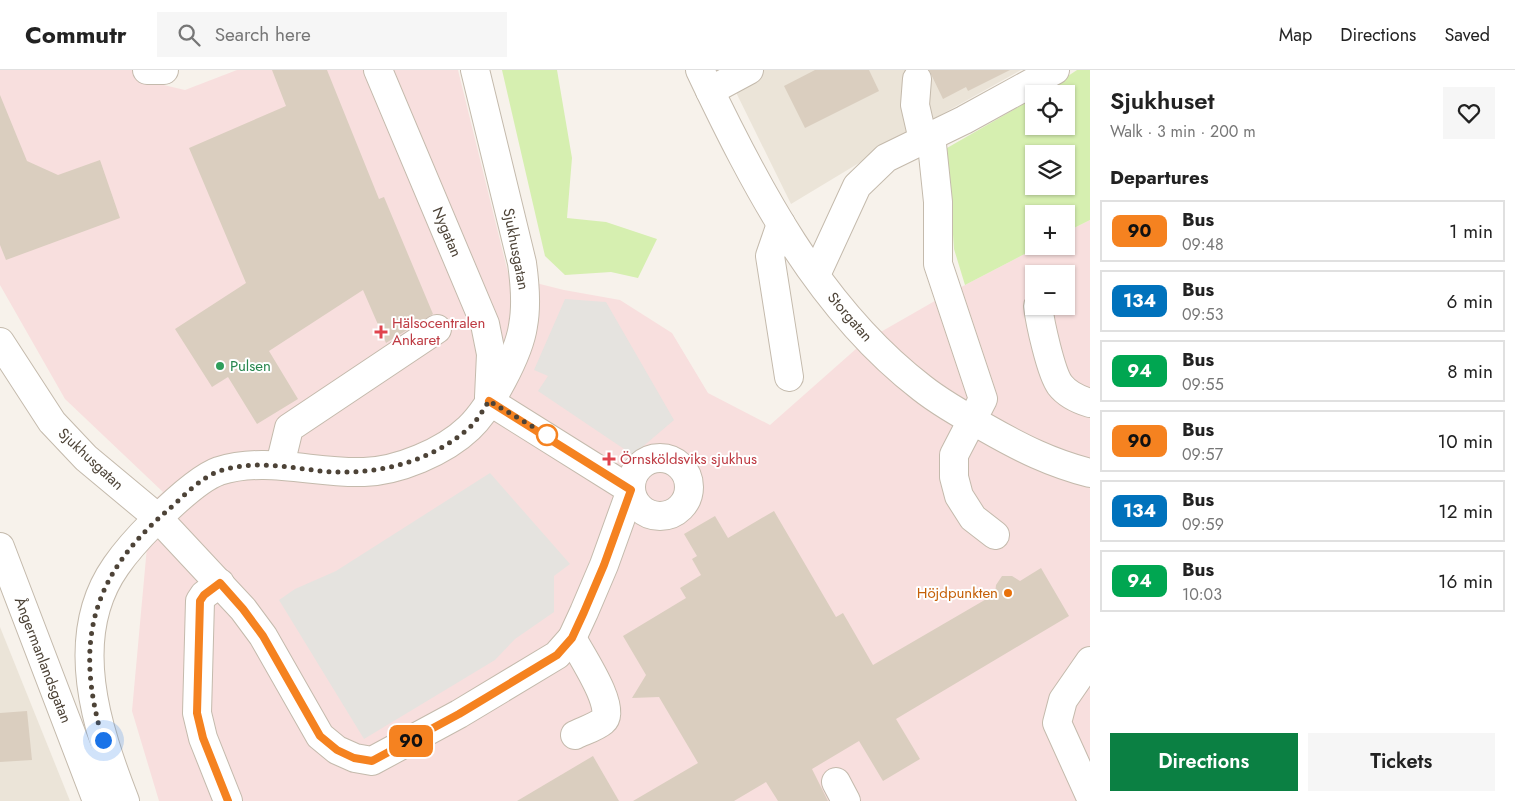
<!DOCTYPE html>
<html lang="en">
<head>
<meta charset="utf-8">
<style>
  body { margin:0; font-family:Jost,sans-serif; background:#f6f6f6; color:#222; height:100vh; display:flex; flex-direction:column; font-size:19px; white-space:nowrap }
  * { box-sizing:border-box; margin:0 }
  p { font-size:16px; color:#767676 }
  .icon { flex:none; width:28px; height:28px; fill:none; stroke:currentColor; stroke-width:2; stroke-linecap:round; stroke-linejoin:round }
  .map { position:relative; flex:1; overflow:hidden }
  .drawer { display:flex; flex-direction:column; background:#fff; width:425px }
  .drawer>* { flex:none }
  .badge { padding:0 10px; border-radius:8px; font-size:18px; line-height:32px }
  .buttons { position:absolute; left:1025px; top:15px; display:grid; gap:10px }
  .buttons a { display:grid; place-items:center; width:50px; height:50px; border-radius:0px; background:#fff; box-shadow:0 1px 4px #0004; font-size:25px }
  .you { position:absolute; width:25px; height:25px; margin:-12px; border:4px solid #fff; border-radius:50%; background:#1a73e8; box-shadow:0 0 0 8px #1a73e833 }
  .map>.badge { position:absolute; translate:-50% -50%; box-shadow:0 0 0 2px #fff }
  h2 { padding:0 20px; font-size:19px; line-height:45px }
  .round { display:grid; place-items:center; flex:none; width:52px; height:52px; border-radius:0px; background:#f6f6f6 }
  .head { display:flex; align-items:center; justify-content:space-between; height:85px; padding:0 20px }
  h1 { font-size:24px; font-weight:600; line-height:38px }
  .action { display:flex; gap:10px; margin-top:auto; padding:10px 20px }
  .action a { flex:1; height:58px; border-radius:0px; background:#0b8043; color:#fff; font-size:20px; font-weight:600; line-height:58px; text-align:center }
  .action a+a { background:#f6f6f6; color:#222 }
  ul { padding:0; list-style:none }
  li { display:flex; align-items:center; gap:15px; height:62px; margin:0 10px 8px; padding:0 10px; border:2px solid #e0e0e0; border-radius:0px }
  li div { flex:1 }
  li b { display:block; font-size:19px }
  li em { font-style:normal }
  li .badge { min-width:55px; font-weight:700; text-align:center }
  header { display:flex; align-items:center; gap:30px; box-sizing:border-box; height:70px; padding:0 25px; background:#fff; border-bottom:1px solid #e0e0e0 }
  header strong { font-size:24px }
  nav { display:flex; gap:28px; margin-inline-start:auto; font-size:18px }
  .search { width:350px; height:45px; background:#f6f6f6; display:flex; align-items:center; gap:12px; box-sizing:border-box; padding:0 18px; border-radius:0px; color:#767676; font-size:19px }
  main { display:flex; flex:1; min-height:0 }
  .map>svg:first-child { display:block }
  .residential { fill:#ebe4d8 }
  .medical { fill:#f8dfde; fill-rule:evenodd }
  .green { fill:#d6efb0; fill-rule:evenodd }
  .parking { fill:#e5e3df }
  .building { fill:#dacebf }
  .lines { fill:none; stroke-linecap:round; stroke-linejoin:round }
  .minor-casing { stroke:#c4baac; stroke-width:30 }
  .minor { stroke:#fff; stroke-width:28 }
  .line-casing { stroke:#fff; stroke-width:11 }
  .line { stroke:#f58220; stroke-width:8 }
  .walk { stroke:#4d4337; stroke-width:5; stroke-dasharray:0 9 }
  .health-dot { fill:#e0444e; stroke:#fff; stroke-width:2 }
  .leisure-dot { fill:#2e9e5b; stroke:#fff; stroke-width:2 }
  .stop-dot { fill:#fff; stroke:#f58220; stroke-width:2.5 }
  .food-dot { fill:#e8710a; stroke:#fff; stroke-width:2 }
  .labels { text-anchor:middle; stroke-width:4; stroke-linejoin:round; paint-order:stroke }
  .street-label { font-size:15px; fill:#4d4337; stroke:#fff }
  .health-label { font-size:15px; fill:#be3a42; stroke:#fff; text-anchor:start }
  .leisure-label { font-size:15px; fill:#27864d; stroke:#fff; text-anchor:start }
  .food-label { font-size:15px; fill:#c56008; stroke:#fff; text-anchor:end }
</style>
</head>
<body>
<header>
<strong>Commutr</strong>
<div class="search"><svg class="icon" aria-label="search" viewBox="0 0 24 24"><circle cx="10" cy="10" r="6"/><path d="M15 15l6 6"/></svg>Search here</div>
<nav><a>Map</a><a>Directions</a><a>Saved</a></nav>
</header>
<main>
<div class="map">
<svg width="1090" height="731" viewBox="0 0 1090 731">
  <rect width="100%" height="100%" fill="#f7f2eb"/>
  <!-- residential -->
  <g class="residential">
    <path d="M725 0H1021L917 58 791 134Z"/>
    <path d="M0 557 70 731H0Z"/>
  </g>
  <!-- medical -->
  <path class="medical" d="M0 0H133L142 10 185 20 237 0H458L510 211 524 210 564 220 620 230 672 263 708 323 770 355 865 271 940 228 1040 176H1066V162L1090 150V731H159L132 641 151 433 163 422 65 329 0 215ZM1034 204H1066V236H1034Z"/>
  <!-- green -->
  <g class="green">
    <path d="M502 0H557L572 88 567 148 606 152 657 169 638 208 611 202 565 205 545 186Z"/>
    <path d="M1077 0H1090V150L1066 162V144H1034V176H1040L965 215 954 179 947 78 1034 28V56H1066V24H1041ZM1034 84H1066V116H1034Z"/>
  </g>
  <!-- parking -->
  <g class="parking">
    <path d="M565 229 606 232 674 350 633 385 538 321 548 306 534 300Z"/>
    <path d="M490 403 570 494 554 506V542L515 569 495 590 364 669 279 530 295 519 336 501Z"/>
  </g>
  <!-- building -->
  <g class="building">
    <path d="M272 0H327L379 129 384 127 433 244 386 273 363 220 269 281 298 329 257 354 228 307 212 317 175 259 246 213 189 78 286 36Z"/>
    <path d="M815 0H869L879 21 805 58 784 16Z"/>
    <path d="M929 0H1010L968 21 966 17 943 29Z"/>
    <path d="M0 25 27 91 58 105 100 90 120 148 6 190 0 175Z"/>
    <path d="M774 441 836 547 843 543 873 595 995 524 996 515 1002 506H1012L1020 511 1041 498 1069 546 896 649 920 689 883 711 859 671 812 699 828 731H778L766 712 734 731H633L698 693 659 627 632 628 646 605 623 566 686 528 680 518 701 505 692 489 697 486 684 464 715 446 728 468Z"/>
    <path d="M27 641 32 690 0 692V643Z"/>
    <path d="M593 686 619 731H517Z"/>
  </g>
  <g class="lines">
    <!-- minor casing -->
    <g class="minor-casing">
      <g id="minor">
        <path d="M147 0H164"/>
        <path d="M378 0 485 254 491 284 489 327"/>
        <path d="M700 0C755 116 818 238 922 318 941 333 964 346 986 358 1021 378 1051 393 1090 403"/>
        <path d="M917 9 915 35 923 70"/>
        <path d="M710 21 749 0"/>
        <path d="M931 65 938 132V194L983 329 954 385V407L959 426 973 448 995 465"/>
        <path d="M781 154 770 186 789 307"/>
        <path d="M816 205 857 116 886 88 964 50 1055 0"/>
        <path d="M1038 236C1040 253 1051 303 1060 315 1067 324 1080 330 1090 333"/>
        <path d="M0 272 52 352 86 388 158 448 243 539 263 566 320 666 337 680 355 688 372 691 459 644 557 585 572 568 584 542 604 495 631 420 489 331"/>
        <circle cx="660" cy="417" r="29"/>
        <path d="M280 395 289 358 437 259"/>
        <path d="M0 477 97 731"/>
        <path d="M220 513 204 525 200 531 197 643 203 668 228 731"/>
        <path d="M572 568C579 582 618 639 603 651 596 657 583 661 575 665"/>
        <path d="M1090 591 1063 630 1057 653 1090 726"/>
        <path d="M836 712 846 731"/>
        <path d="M125 731C97 659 66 567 116 496 127 480 140 466 154 452 169 437 199 408 219 401 266 386 316 404 364 402 398 401 444 382 469 358 490 338 519 284 523 256 527 235 525 214 522 193L475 0"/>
      </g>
    </g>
    <!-- minor -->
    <use href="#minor" class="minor"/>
  </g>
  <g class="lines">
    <!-- line casing -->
    <g class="line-casing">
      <path id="line" d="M228 731 203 668 197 643 200 531 204 525 220 513 243 539 263 566 320 666 337 680 354 688 372 691 459 644 557 585 572 568 584 542 604 495 631 420 489 331"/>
    </g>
    <!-- line -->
    <use href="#line" class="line"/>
    <!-- walk -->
    <path class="walk" d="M103 670C74 573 91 506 168 440 183 427 200 408 219 401 253 390 287 397 320 401 373 406 428 394 469 358 477 351 483 340 489 331L547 365"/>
  </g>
  <!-- markers -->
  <g class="health-dot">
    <path d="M378.5 254.5h5v5h5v5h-5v5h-5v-5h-5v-5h5z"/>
    <path d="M606.5 381.5h5v5h5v5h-5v5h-5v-5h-5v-5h5z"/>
  </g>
  <circle class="leisure-dot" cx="220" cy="296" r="5"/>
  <circle class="stop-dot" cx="547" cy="365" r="10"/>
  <circle class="food-dot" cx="1008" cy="523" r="5"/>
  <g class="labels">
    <!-- street labels -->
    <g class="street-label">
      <text transform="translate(447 162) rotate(67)" y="5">Nygatan</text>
      <text transform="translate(516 179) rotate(79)" y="5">Sjukhusgatan</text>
      <text transform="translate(850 247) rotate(49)" y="5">Storgatan</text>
      <text transform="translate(91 389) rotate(43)" y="5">Sjukhusgatan</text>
      <text transform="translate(43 590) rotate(69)" y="5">Ångermanlandsgatan</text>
    </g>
    <!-- health labels -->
    <g class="health-label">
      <text x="392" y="258">Hälsocentralen<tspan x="392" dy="17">Ankaret</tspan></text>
      <text x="620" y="394">Örnsköldsviks sjukhus</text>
    </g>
    <!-- leisure labels -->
    <g class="leisure-label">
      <text x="230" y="301">Pulsen</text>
    </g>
    <!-- food labels -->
    <g class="food-label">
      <text x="998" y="528">Höjdpunkten</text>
    </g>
  </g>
</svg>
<div class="buttons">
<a><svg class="icon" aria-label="locate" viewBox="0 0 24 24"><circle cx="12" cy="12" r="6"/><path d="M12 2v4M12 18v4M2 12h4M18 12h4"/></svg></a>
<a><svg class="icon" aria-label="layers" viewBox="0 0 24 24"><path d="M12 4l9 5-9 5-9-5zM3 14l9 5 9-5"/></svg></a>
<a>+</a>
<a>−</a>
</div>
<div class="you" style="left:103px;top:670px"></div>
<b class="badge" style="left:411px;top:671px;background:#f58220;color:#111">90</b>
</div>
<section class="drawer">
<div class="head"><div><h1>Sjukhuset</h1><p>Walk · 3 min · 200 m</p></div><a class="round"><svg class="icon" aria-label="heart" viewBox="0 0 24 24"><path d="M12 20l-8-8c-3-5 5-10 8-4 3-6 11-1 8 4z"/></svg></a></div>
<h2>Departures</h2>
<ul>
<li><span class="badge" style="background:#f58220;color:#111">90</span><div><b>Bus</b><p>09:48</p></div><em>1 min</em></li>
<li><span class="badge" style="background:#0072bc;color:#fff">134</span><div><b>Bus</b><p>09:53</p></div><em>6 min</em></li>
<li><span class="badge" style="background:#00a651;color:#fff">94</span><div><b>Bus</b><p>09:55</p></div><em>8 min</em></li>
<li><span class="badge" style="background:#f58220;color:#111">90</span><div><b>Bus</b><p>09:57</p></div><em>10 min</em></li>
<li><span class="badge" style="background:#0072bc;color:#fff">134</span><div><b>Bus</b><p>09:59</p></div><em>12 min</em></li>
<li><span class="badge" style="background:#00a651;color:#fff">94</span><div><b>Bus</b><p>10:03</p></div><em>16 min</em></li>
</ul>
<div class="action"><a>Directions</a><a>Tickets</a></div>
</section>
</main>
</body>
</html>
